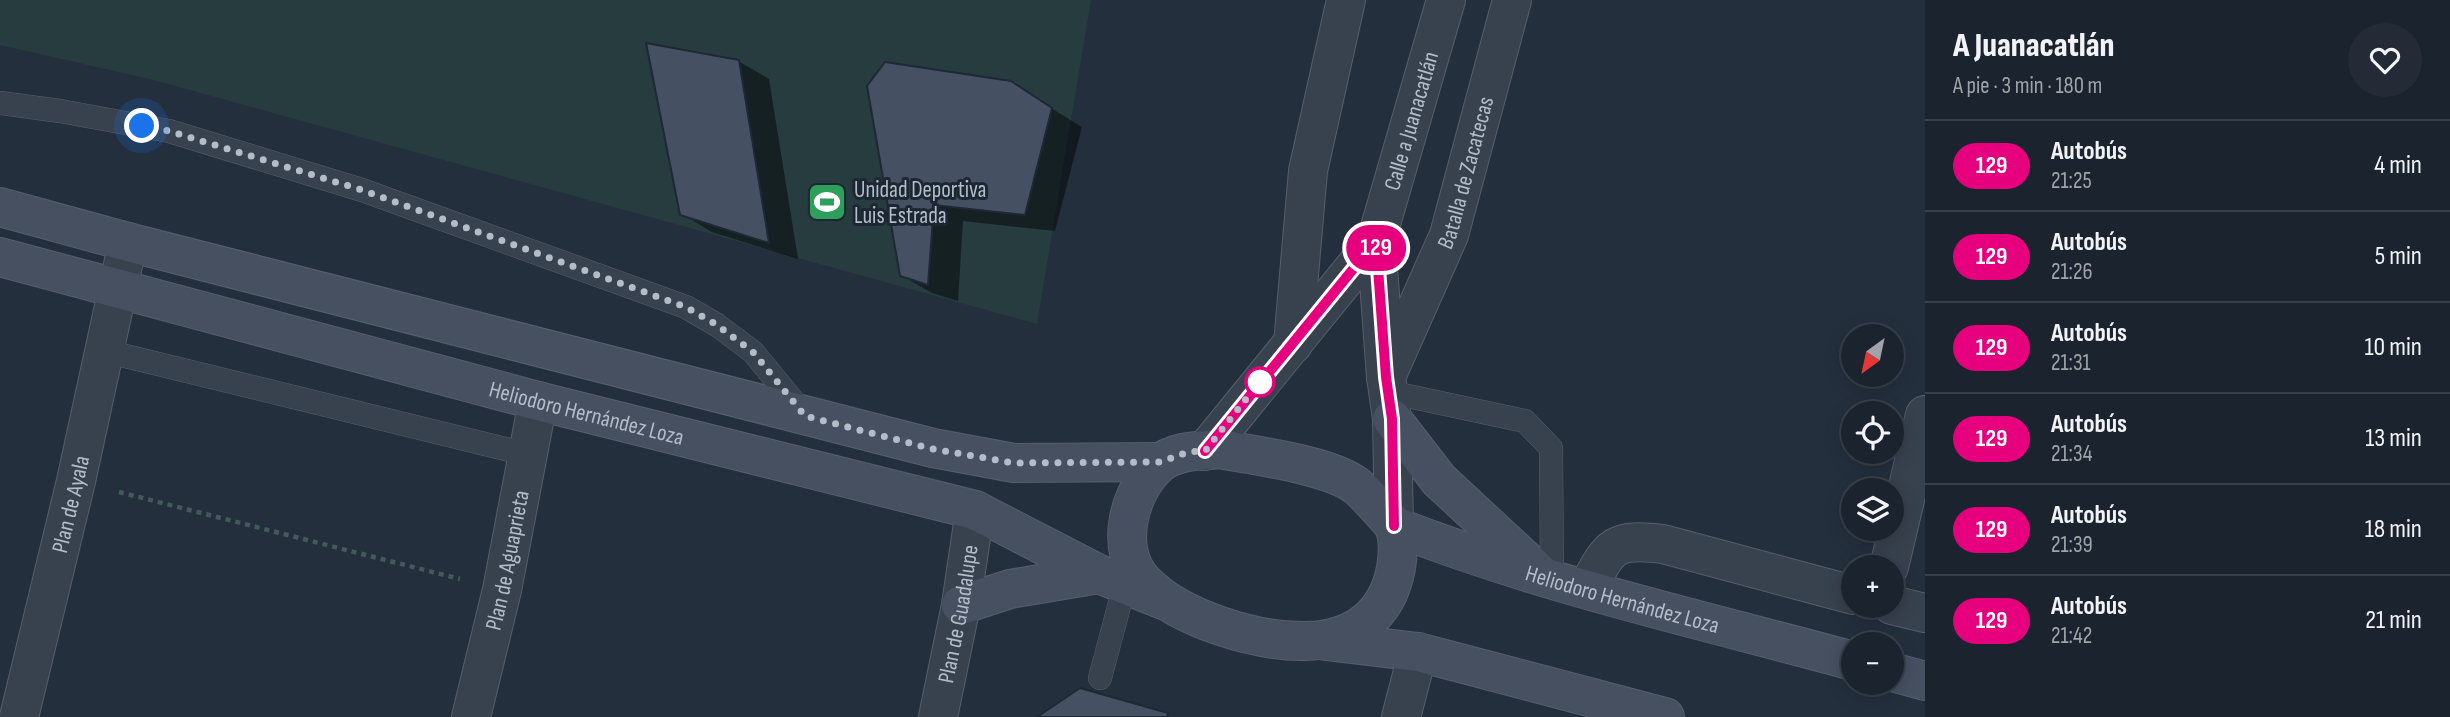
<!DOCTYPE html>
<html lang="es">
<head>
<meta charset="utf-8">
<style>
  body { margin:0; font-family:"Sofia Sans Condensed",sans-serif; background:#242b36; color:#f1f3f6; height:100vh; display:flex; flex-direction:column; font-size:26px; white-space:nowrap }
  * { box-sizing:border-box; margin:0 }
  p { font-size:23px; color:#a0a4aa }
  .icon { flex:none; width:38px; height:38px; fill:none; stroke:currentColor; stroke-width:2; stroke-linecap:round; stroke-linejoin:round }
  .map { position:relative; flex:1; overflow:hidden }
  .details { display:flex; flex-direction:column; background:#1b232e; width:525px }
  .details>* { flex:none }
  .badge { padding:0 14px; border-radius:23px; font-size:24px; line-height:46px }
  .needle { width:46px; rotate:213deg }
  .controls { position:absolute; left:1841px; top:324px; display:grid; gap:14px }
  .controls a { display:grid; place-items:center; width:63px; height:63px; border-radius:50%; background:#1b232e; box-shadow:0 4px 18px #0003,0 0 0 2px #39404a; font-size:35px }
  .you { position:absolute; width:35px; height:35px; margin:-18px; border:5px solid #fff; border-radius:50%; background:#1a73e8; box-shadow:0 0 0 10px #1a73e833 }
  .map>.badge { position:absolute; translate:-50% -50%; box-shadow:0 0 0 4px #fff }
  .round { display:grid; place-items:center; flex:none; width:74px; height:74px; border-radius:37px; background:#242b36 }
  .summary { display:flex; align-items:center; justify-content:space-between; height:119px; padding:0 28px }
  h1 { font-size:33px; font-weight:800; line-height:52px }
  ul { padding:0; list-style:none }
  li { display:flex; align-items:center; gap:21px; height:91px; padding:0 28px; border-top:2px solid #39404a }
  li div { flex:1 }
  li b { display:block; font-size:26px }
  li em { font-style:normal }
  li .badge { min-width:77px; font-weight:700; text-align:center }
  main { display:flex; flex:1; min-height:0 }
  .map>svg:first-child { display:block }
  .green { fill:#263c3f }
  .shadow { fill:#0007 }
  .building { fill:#455162; stroke:#1f2835; stroke-width:2 }
  .lines { fill:none; stroke-linecap:round; stroke-linejoin:round }
  .service-casing { stroke:#565f6c; stroke-width:24 }
  .minor-casing { stroke:#565f6c; stroke-width:40 }
  .tertiary-casing { stroke:#565f6c; stroke-width:40 }
  .secondary-casing { stroke:#565f6c; stroke-width:40 }
  .path { stroke:#44595c; stroke-width:4.5; stroke-dasharray:5 5; stroke-linecap:butt }
  .service { stroke:#38414e; stroke-width:23 }
  .minor { stroke:#38414e; stroke-width:38 }
  .tertiary { stroke:#38414e; stroke-width:38 }
  .secondary { stroke:#465061; stroke-width:38 }
  .line-casing { stroke:#fff; stroke-width:16 }
  .line { stroke:#e6007e; stroke-width:10 }
  .walk { stroke:#b4bcc9; stroke-width:7; stroke-dasharray:0 12.6 }
  .stop-dot { fill:#fff; stroke:#e6007e; stroke-width:3.5 }
  .labels { text-anchor:middle; stroke-width:6; stroke-linejoin:round; paint-order:stroke }
  .street-label { font-size:23px; fill:#b4bcc9; stroke:#1d2633 }
  .poi-label { font-size:23px; fill:#b4bcc9; stroke:#1d2633; text-anchor:start }
</style>
</head>
<body>
<main>
<div class="map">
<svg width="1925" height="717" viewBox="0 0 1925 717">
  <rect width="100%" height="100%" fill="#242f3e"/>
  <!-- green -->
  <path class="green" d="M0 0H1091L1037 324 154 80 0 45Z"/>
  <!-- shadow -->
  <g class="shadow">
    <path d="M738 61 769 79 798 259 712 232 682 214Z"/>
    <path d="M1010 83 1082 127 1055 231 963 221 958 301 932 293 901 275 869 87Z"/>
  </g>
  <!-- building -->
  <g class="building">
    <path d="M646 43 739 60 769 243 680 215Z"/>
    <path d="M885 62 1011 81 1052 108 1025 215 934 205 928 285 900 276 867 86Z"/>
    <path d="M1080 688 1168 713 1167 717H1037Z"/>
  </g>
  <g class="lines">
    <!-- service casing -->
    <g class="service-casing">
      <g id="service">
        <path d="M0 103 60 111 169 131 362 190 686 307 717 325 753 352 803 413"/>
        <path d="M105 351 526 454"/>
        <path d="M1389 392 1525 421 1551 448 1552 580"/>
        <path d="M1100 678 1125 584"/>
      </g>
    </g>
    <!-- minor casing -->
    <g class="minor-casing">
      <g id="minor">
        <path d="M1293 344 1308 171 1346 0"/>
        <path id="s1" d="M1386 377 1449 235 1512 0"/>
        <path d="M1889 567 1925 415"/>
        <path d="M1587 589C1610 546 1612 538 1663 544L1853 595"/>
        <path d="M1892 605 1925 613"/>
        <path id="s2" d="M19 717 76 481 128 242"/>
        <path id="s3" d="M471 717 502 590 538 401"/>
        <path id="s4" d="M938 717 961 605 975 510"/>
        <path d="M1401 717 1418 652"/>
      </g>
    </g>
    <!-- tertiary casing -->
    <g class="tertiary-casing">
      <g id="tertiary">
        <path d="M1205 451 1376 241"/>
        <path id="s5" d="M1394 526 1392 419 1386 377 1376 241 1446 0"/>
      </g>
    </g>
    <!-- secondary casing -->
    <g class="secondary-casing">
      <g id="secondary">
        <path d="M0 207 128 242 933 448 1014 463 1160 462"/>
        <path id="s6" d="M0 257 538 401 975 510 1099 574 1163 600"/>
        <path d="M1392 419 1439 480 1536 570"/>
        <path d="M1220 449C1256 456 1331 465 1358 487 1364 492 1390 520 1394 526 1399 539 1398 556 1396 568 1387 616 1354 640 1306 641 1257 642 1180 619 1145 583 1113 551 1128 491 1159 464 1175 450 1201 451 1220 449Z"/>
        <path id="s7" d="M1394 526C1542 584 1699 619 1853 661"/>
        <path d="M961 605 1010 589 1099 574"/>
        <path d="M1326 641 1418 652 1665 717"/>
        <path d="M1892 672 1925 681"/>
      </g>
    </g>
    <!-- path -->
    <path class="path" d="M119 492 460 579"/>
    <!-- service -->
    <use href="#service" class="service"/>
    <!-- minor -->
    <use href="#minor" class="minor"/>
    <!-- tertiary -->
    <use href="#tertiary" class="tertiary"/>
    <!-- secondary -->
    <use href="#secondary" class="secondary"/>
  </g>
  <g class="lines">
    <!-- line casing -->
    <g class="line-casing">
      <path id="line" d="M1205 451 1376 241 1386 377 1392 419 1394 526"/>
    </g>
    <!-- line -->
    <use href="#line" class="line"/>
    <!-- walk -->
    <path class="walk" d="M142 126 169 131 362 190 686 307 717 325 753 352 805 416 933 449 1014 463 1160 462 1188 452 1205 451 1261 380 1260 382"/>
  </g>
  <!-- icons -->
  <defs>
    <g id="stadium-square" transform="scale(2.0125)"><rect x="-9" y="-9" width="18" height="18" rx="4" fill="#2e9e5b" stroke="#1d2633"/><path d="M0-5a6.5 5 0 1 0 0 10a6.5 5 0 1 0 0-10ZM-3.5-1.8h7v3.6h-7Z" fill="#fff"/></g>
  </defs>
  <g fill-rule="evenodd">
    <use href="#stadium-square" x="827" y="202"/>
  </g>
  <!-- markers -->
  <circle class="stop-dot" cx="1260" cy="382" r="14"/>
  <g class="labels">
    <!-- street labels -->
    <g class="street-label">
      <text dy="8" stroke="none"><textPath href="#s5" startOffset="411">Calle a Juanacatlán</textPath></text>
      <text dy="8" stroke="none"><textPath href="#s1" startOffset="220">Batalla de Zacatecas</textPath></text>
      <text dy="8" stroke="none"><textPath href="#s6" startOffset="607">Heliodoro Hernández Loza</textPath></text>
      <text dy="8" stroke="none"><textPath href="#s2" startOffset="219">Plan de Ayala</textPath></text>
      <text dy="8" stroke="none"><textPath href="#s3" startOffset="161">Plan de Aguaprieta</textPath></text>
      <text dy="8" stroke="none"><textPath href="#s7" startOffset="240">Heliodoro Hernández Loza</textPath></text>
      <text dy="8" stroke="none"><textPath href="#s4" startOffset="105">Plan de Guadalupe</textPath></text>
    </g>
    <!-- poi labels -->
    <g class="poi-label">
      <text x="854" y="197">Unidad Deportiva<tspan x="854" dy="26">Luis Estrada</tspan></text>
    </g>
  </g>
</svg>
<div class="controls">
<a><svg class="needle" viewBox="-14 -14 28 28"><path d="M0-13l5 13h-10z" fill="#e53935"/><path d="M0 13l5-13h-10z" fill="#a0a4aa"/></svg></a>
<a><svg class="icon" aria-label="locate" viewBox="0 0 24 24"><circle cx="12" cy="12" r="6"/><path d="M12 2v4M12 18v4M2 12h4M18 12h4"/></svg></a>
<a><svg class="icon" aria-label="layers" viewBox="0 0 24 24"><path d="M12 4l9 5-9 5-9-5zM3 14l9 5 9-5"/></svg></a>
<a>+</a>
<a>−</a>
</div>
<div class="you" style="left:142px;top:126px"></div>
<b class="badge" style="left:1376px;top:248px;background:#e6007e;color:#fff">129</b>
</div>
<section class="details">
<div class="summary"><div><h1>A Juanacatlán</h1><p>A pie · 3 min · 180 m</p></div><a class="round"><svg class="icon" aria-label="heart" viewBox="0 0 24 24"><path d="M12 20l-8-8c-3-5 5-10 8-4 3-6 11-1 8 4z"/></svg></a></div>
<ul>
<li><span class="badge" style="background:#e6007e;color:#fff">129</span><div><b>Autobús</b><p>21:25</p></div><em>4 min</em></li>
<li><span class="badge" style="background:#e6007e;color:#fff">129</span><div><b>Autobús</b><p>21:26</p></div><em>5 min</em></li>
<li><span class="badge" style="background:#e6007e;color:#fff">129</span><div><b>Autobús</b><p>21:31</p></div><em>10 min</em></li>
<li><span class="badge" style="background:#e6007e;color:#fff">129</span><div><b>Autobús</b><p>21:34</p></div><em>13 min</em></li>
<li><span class="badge" style="background:#e6007e;color:#fff">129</span><div><b>Autobús</b><p>21:39</p></div><em>18 min</em></li>
<li><span class="badge" style="background:#e6007e;color:#fff">129</span><div><b>Autobús</b><p>21:42</p></div><em>21 min</em></li>
</ul>
</section>
</main>
</body>
</html>
